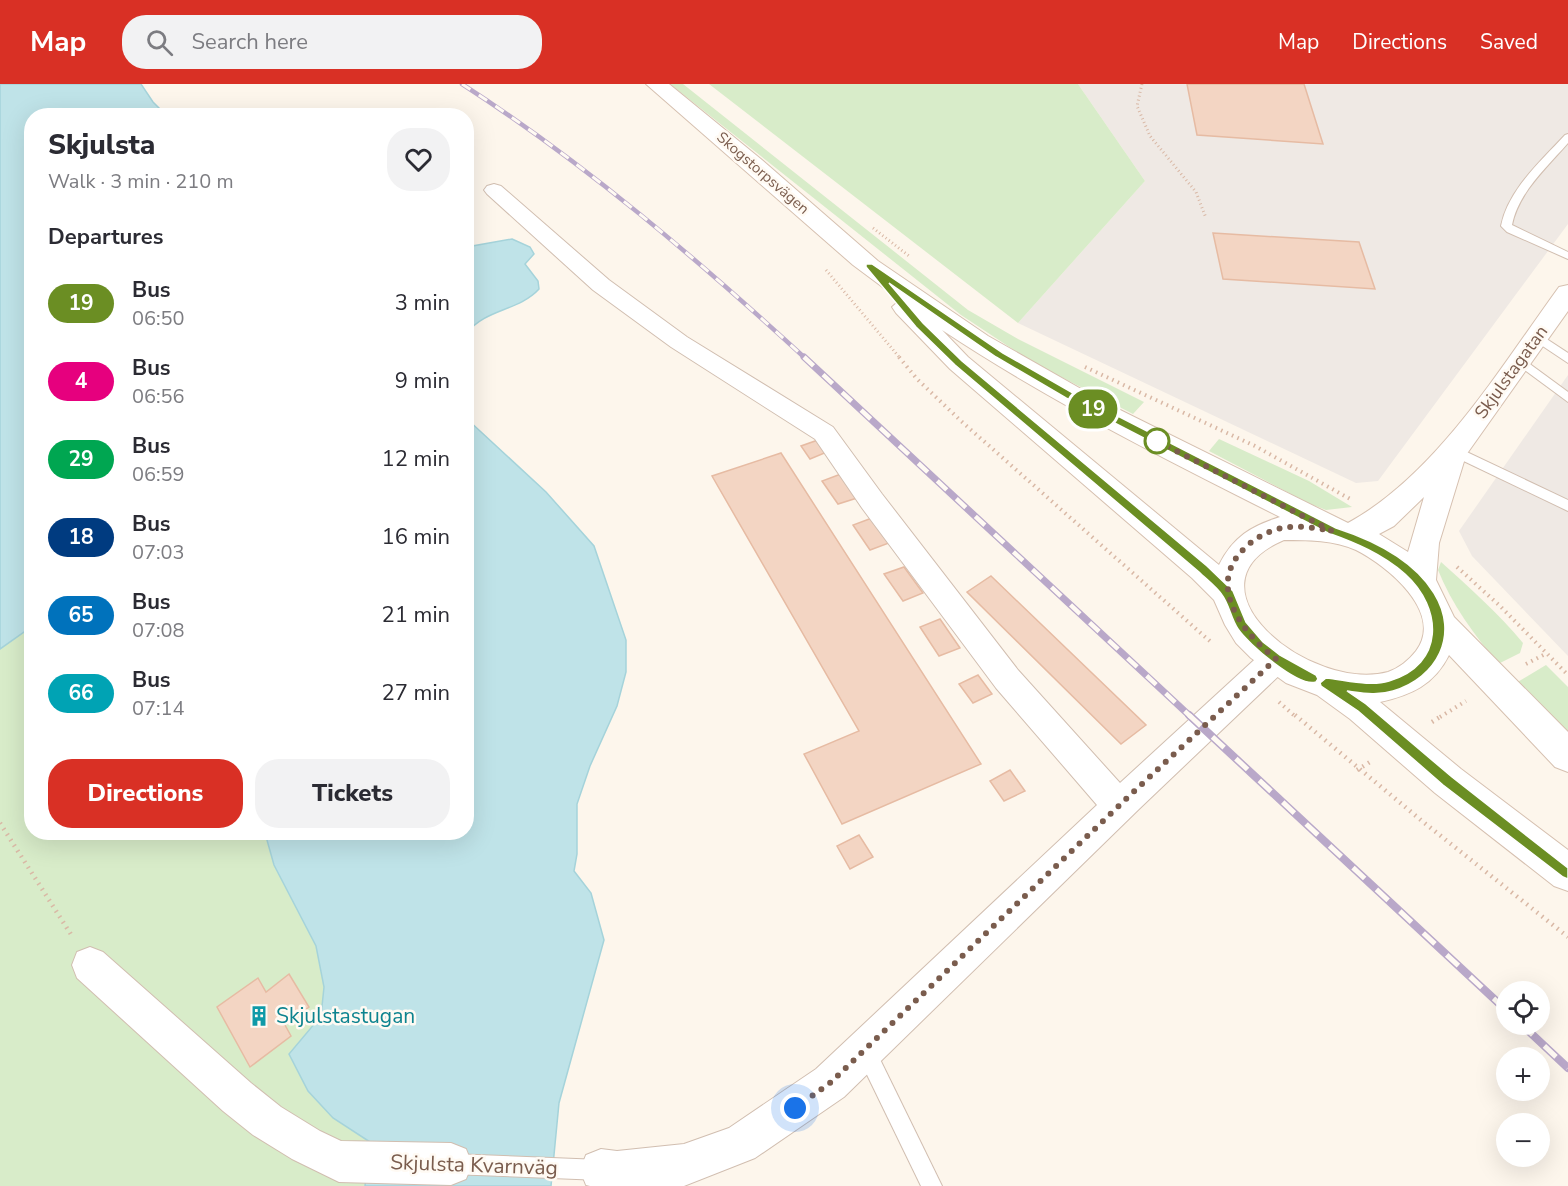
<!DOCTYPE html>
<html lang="en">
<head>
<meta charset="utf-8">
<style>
  body { margin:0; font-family:"Nunito Sans",sans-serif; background:#f2f2f3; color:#2b2b33; height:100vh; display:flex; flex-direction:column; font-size:22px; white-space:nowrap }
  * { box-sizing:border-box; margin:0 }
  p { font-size:20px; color:#7c7c81 }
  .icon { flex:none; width:33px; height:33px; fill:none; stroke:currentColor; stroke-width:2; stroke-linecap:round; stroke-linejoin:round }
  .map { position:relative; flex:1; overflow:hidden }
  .panel { position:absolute; left:24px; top:24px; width:450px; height:732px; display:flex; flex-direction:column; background:#fff; border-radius:24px; box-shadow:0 6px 24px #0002 }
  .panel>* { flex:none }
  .badge { padding:0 12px; border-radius:20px; font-size:21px; line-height:39px }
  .fabs { position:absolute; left:1496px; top:897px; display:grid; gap:12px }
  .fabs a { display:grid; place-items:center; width:54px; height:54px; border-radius:50%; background:#fff; box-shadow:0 6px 24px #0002; font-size:30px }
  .you { position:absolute; width:30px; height:30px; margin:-15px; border:4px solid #fff; border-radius:50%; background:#1a73e8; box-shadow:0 0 0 9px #1a73e833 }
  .map>.badge { position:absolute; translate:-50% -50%; box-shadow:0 0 0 3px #fff }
  h2 { padding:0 24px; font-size:22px; line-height:54px }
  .round { display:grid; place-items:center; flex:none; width:63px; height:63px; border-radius:24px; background:#f2f2f3 }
  .overview { display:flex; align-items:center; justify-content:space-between; height:102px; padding:0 24px }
  h1 { font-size:28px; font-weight:800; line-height:45px }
  .button { display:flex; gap:12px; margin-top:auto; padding:12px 24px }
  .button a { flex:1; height:69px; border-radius:24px; background:#d93025; color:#fff; font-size:24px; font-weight:800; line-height:69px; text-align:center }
  .button a+a { background:#f2f2f3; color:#2b2b33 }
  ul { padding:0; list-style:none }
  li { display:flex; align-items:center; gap:18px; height:78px; padding:0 24px }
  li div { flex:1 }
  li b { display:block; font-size:22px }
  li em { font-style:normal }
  li .badge { min-width:66px; font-weight:700; text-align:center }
  header { display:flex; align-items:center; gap:36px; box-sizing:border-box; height:84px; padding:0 30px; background:#d93025; color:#fff }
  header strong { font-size:28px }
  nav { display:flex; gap:33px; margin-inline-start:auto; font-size:21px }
  .search { width:420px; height:54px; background:#f2f2f3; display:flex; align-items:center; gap:15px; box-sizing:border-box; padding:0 21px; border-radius:24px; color:#7c7c81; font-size:22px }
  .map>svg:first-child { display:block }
  .industrial { fill:#efe9e4 }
  .green { fill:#d8ecc9 }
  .water { fill:#bfe3e8; stroke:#a5d3da; stroke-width:1.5 }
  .building { fill:#f3d5c3; stroke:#e6bba3; stroke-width:1.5 }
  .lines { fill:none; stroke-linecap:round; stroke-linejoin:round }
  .lane-casing { stroke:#d1beb0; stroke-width:2 }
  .street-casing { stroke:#d1beb0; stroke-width:2 }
  .secondary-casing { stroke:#d6c0b0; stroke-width:2 }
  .path-far2 { stroke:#d9b8a5; stroke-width:3; stroke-dasharray:1 3; stroke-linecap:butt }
  .path-far1 { stroke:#d9b8a5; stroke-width:4; stroke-dasharray:1.5 4.5; stroke-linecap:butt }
  .path { stroke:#d9b8a5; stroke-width:4.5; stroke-dasharray:1.5 5; stroke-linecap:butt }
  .lane { fill:#fff; fill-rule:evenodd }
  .street { fill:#fff; fill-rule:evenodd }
  .secondary { fill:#fff; fill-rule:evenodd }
  .rail-far2-casing { stroke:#b9a8c9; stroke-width:4.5 }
  .rail-far1-casing { stroke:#b9a8c9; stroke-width:7 }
  .rail-casing { stroke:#b9a8c9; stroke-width:8 }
  .rail-far2 { stroke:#fffaf3; stroke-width:3; stroke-dasharray:10; stroke-linecap:butt }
  .rail-far1 { stroke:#fffaf3; stroke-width:4.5; stroke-dasharray:13; stroke-linecap:butt }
  .rail { stroke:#fffaf3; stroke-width:5; stroke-dasharray:16; stroke-linecap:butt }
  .line { fill:#6b8e23; stroke:#fff; stroke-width:1.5 }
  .walk { stroke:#7a5c4d; stroke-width:6; stroke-dasharray:0 10.8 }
  .stop-dot { fill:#fff; stroke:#6b8e23; stroke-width:3 }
  .labels { text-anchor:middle; stroke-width:5; stroke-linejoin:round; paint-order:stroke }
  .far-street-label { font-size:15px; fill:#7a5c4d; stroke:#fffaf3 }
  .street-label { font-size:18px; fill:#7a5c4d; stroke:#fffaf3 }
  .near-culture-label { font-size:21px; fill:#0d838f; stroke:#fffaf3; text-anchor:start }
  .near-street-label { font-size:21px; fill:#7a5c4d; stroke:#fffaf3 }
</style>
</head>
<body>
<header>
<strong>Map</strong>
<div class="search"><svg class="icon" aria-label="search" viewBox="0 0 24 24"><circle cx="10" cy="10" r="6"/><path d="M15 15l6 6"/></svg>Search here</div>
<nav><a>Map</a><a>Directions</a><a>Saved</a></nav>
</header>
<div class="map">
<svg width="1568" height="1102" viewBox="0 0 1568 1102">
  <rect width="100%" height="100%" fill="#fdf6ec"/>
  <!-- industrial -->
  <g class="industrial">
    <path d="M1078 0H1568V140L1378 397 1356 399 1018 239 1145 97Z"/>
    <path d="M1568 291V572L1472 472 1459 447Z"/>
  </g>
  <!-- green -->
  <g class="green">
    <path d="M0 0H10L32 32V748L462 749 453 1102H0Z"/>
    <path d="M670 0H683L968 226 1018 255 1144 318 1133 330 1032 278 961 231Z"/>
    <path d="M709 0H1078L1145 97 1018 239Z"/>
    <path d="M1219 355 1309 397 1352 423 1326 426 1308 419 1209 367Z"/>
    <path d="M1441 478C1470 504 1499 530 1523 559L1520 569 1498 580C1474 550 1452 521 1438 486Z"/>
    <path d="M1546 581 1568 603V655L1516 599Z"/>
  </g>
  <!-- water -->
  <g class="water">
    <path d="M0 0H141L153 18 166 31 32 32 31 543 0 565Z"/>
    <path d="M512 155 530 163 534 170 525 180 538 197 539 205C519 227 485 225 467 249V163Z"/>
    <path d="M467 335 546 408 594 462 626 556V588L617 622 590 682 577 720V770L574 787 591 809 604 856 559 1019 551 1102H365L370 1058 333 1034 308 1007 289 970 321 932 324 903 316 862 274 781 265 749 466 748Z"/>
  </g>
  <!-- building -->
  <g class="building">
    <path d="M1187 0H1304L1323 60 1197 51Z"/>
    <path d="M1213 149 1359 158 1375 205 1223 195Z"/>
    <path d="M818 356 827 368 810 375 801 362Z"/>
    <path d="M781 369 981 680 842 740 804 670 859 647 712 392Z"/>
    <path d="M841 390 857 414 838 420 822 397Z"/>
    <path d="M872 434 889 459 870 466 853 441Z"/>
    <path d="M904 483 923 509 903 517 884 490Z"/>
    <path d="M991 492 1146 641 1121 660 967 508Z"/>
    <path d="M940 535 960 564 939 572 920 543Z"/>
    <path d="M978 591 992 610 973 619 959 600Z"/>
    <path d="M1010 686 1025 707 1004 717 990 697Z"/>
    <path d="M859 751 873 773 850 785 837 762Z"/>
    <path d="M289 890 309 923 285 941 291 952 250 983 217 923 258 894 266 908Z"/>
  </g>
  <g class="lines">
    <!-- lane casing -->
    <g class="lane-casing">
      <g id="lane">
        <path d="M1568 50V59C1547 83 1518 109 1512 141L1568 168V175L1507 148 1501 142C1508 106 1541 77 1565 51Z"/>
        <path d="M1536 248 1568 269V279L1532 255V249Z"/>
        <path d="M1519 272 1568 308V318L1515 279 1513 276Z"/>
        <path d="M1454 362 1568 416V427L1449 370 1447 367 1449 364Z"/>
        <path d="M865 956 872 959 942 1102H921L855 966 858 959Z"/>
        <path d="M451 1070 601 1076 608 1079 611 1086 608 1093 601 1096 451 1090 444 1087 441 1080 444 1073Z"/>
      </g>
    </g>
    <!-- street casing -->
    <g class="street-casing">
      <g id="street">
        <path d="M494 100 501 102 609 196 687 253 833 343 882 410 1018 586 1120 699 1265 566 1276 562 1287 566 1291 575 1287 584 1139 725 844 1013 755 1074 684 1102H590L586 1101 580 1086 586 1071 601 1065 617 1067 684 1060 729 1044 816 985 1097 721 996 604 862 424 815 355 671 263 593 206 487 110 484 106 487 102Z"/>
        <path d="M90 863 103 868 251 999 281 1023 320 1047 341 1057 451 1059 466 1065 472 1080 466 1095 451 1101 339 1098 292 1075 253 1051 223 1027 77 894 72 881 77 868Z"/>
      </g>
    </g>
    <!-- secondary casing -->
    <g class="secondary-casing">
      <path id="secondary" d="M646 0H669L762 76 878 177 988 252 1104 318 1348 439C1437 390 1500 284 1559 203L1568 201V227L1466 371 1439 459 1436 496 1454 533 1568 648V688L1555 683 1449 571C1434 601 1411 611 1380 618L1461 685 1568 766V807L1554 802 1435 709 1350 635 1317 611 1286 599 1251 574 1236 559 1225 541 1214 516 1192 494 950 285 896 229 892 223 900 216 853 181ZM942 246C1049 317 1165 375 1280 433 1251 442 1233 453 1219 481L968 273ZM1424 413 1408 468 1379 450 1394 442ZM1284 456C1308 456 1334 456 1356 466 1386 481 1445 528 1416 567 1409 576 1399 584 1388 588 1311 609 1177 502 1284 456Z"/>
    </g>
    <!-- path-far2 -->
    <g class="path-far2">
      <path d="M1142 0 1137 22 1150 52 1196 108 1206 134"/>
      <path d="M873 144 909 172"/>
      <path d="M826 186 900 274"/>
    </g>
    <!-- path-far1 -->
    <g class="path-far1">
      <path d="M899 273 917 295 961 337 1212 559"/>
      <path d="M1085 283 1255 362 1352 416"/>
      <path d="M1457 483 1500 522 1568 591"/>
      <path d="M1526 580 1547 569"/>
      <path d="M1279 618 1296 633"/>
      <path d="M1440 633 1466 617"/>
    </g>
    <!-- path -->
    <g class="path">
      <path d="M1295 631 1422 737 1568 853"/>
      <path d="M1432 638 1443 631"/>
      <path d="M1357 686 1370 678"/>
      <path d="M0 739 72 852"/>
    </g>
    <!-- lane -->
    <use href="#lane" class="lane"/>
    <!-- street -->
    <use href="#street" class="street"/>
    <!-- secondary -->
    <use href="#secondary" class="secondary"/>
    <!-- rail-far2 casing -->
    <g class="rail-far2-casing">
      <path id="rail-far2" d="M462 0C586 80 697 175 805 274"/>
    </g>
    <!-- rail-far1 casing -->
    <g class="rail-far1-casing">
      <path id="rail-far1" d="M804 273 1191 633"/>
    </g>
    <!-- rail casing -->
    <g class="rail-casing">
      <g id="rail">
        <path d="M1189 631 1506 926"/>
        <path d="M1521 940 1568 984"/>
      </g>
    </g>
    <!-- rail-far2 -->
    <use href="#rail-far2" class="rail-far2"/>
    <!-- rail-far1 -->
    <use href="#rail-far1" class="rail-far1"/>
    <!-- rail -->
    <use href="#rail" class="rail"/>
  </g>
  <!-- line -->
  <path class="line" d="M866 180H872L1003 269 1073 309 1336 444C1373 456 1413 475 1434 509 1460 551 1437 594 1393 607 1377 612 1362 609 1347 607L1366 620 1452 693 1568 784V795L1563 793 1443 701 1358 627 1321 602 1320 599 1326 594C1346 596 1370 603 1389 597 1445 581 1443 524 1405 490 1382 470 1356 459 1328 449L1066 314 996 273 889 199 923 239 962 277 1207 482 1233 507 1246 538 1263 558 1280 571 1316 591 1318 595 1316 598C1299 604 1248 560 1238 545 1231 535 1229 520 1222 511 1217 503 1206 495 1199 488L955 281 916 243 866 183Z"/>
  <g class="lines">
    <!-- walk -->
    <path class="walk" d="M795 1024 830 999 1127 714 1276 575C1243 549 1204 501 1246 463 1255 454 1268 447 1282 444 1298 441 1317 444 1332 447L1153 355 1157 357"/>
  </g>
  <!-- icons -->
  <defs>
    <g id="building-bare" transform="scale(1.62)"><path d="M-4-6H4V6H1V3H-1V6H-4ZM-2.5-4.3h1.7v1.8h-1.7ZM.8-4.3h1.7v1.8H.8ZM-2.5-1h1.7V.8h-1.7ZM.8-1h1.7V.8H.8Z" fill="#0f9aa8" stroke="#fffaf3" stroke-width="2.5" paint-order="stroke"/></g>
  </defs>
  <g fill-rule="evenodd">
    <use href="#building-bare" x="259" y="932"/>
  </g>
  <!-- markers -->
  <circle class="stop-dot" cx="1157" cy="357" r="12"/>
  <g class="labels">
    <!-- far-street labels -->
    <g class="far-street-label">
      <text transform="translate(763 89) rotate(41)" y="5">Skogstorpsvägen</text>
    </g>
    <!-- street labels -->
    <g class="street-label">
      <text transform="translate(1511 288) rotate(-54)" y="6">Skjulstagatan</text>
    </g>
    <!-- near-culture labels -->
    <g class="near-culture-label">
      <text x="276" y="939">Skjulstastugan</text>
    </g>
    <!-- near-street labels -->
    <g class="near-street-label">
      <text transform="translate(474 1081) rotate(2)" y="7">Skjulsta Kvarnväg</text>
    </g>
  </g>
</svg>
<div class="fabs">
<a><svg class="icon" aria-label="locate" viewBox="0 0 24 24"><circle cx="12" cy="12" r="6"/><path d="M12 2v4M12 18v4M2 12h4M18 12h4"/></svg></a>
<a>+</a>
<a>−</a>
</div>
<div class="you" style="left:795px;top:1024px"></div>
<b class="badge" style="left:1093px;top:325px;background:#6b8e23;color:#fff">19</b>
<section class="panel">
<div class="overview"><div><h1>Skjulsta</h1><p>Walk · 3 min · 210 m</p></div><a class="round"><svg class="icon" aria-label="heart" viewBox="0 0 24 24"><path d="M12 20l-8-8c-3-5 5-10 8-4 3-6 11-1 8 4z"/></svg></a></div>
<h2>Departures</h2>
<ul>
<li><span class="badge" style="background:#6b8e23;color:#fff">19</span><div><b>Bus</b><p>06:50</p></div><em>3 min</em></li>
<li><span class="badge" style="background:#e6007e;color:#fff">4</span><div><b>Bus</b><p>06:56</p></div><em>9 min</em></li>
<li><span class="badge" style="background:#00a651;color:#fff">29</span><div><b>Bus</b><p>06:59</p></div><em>12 min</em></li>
<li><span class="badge" style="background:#003b80;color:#fff">18</span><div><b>Bus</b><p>07:03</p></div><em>16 min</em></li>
<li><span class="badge" style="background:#0072bc;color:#fff">65</span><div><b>Bus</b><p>07:08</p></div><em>21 min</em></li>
<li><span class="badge" style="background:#00a3b4;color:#fff">66</span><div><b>Bus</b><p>07:14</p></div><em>27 min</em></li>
</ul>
<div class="button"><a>Directions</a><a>Tickets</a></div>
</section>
</div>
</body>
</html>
